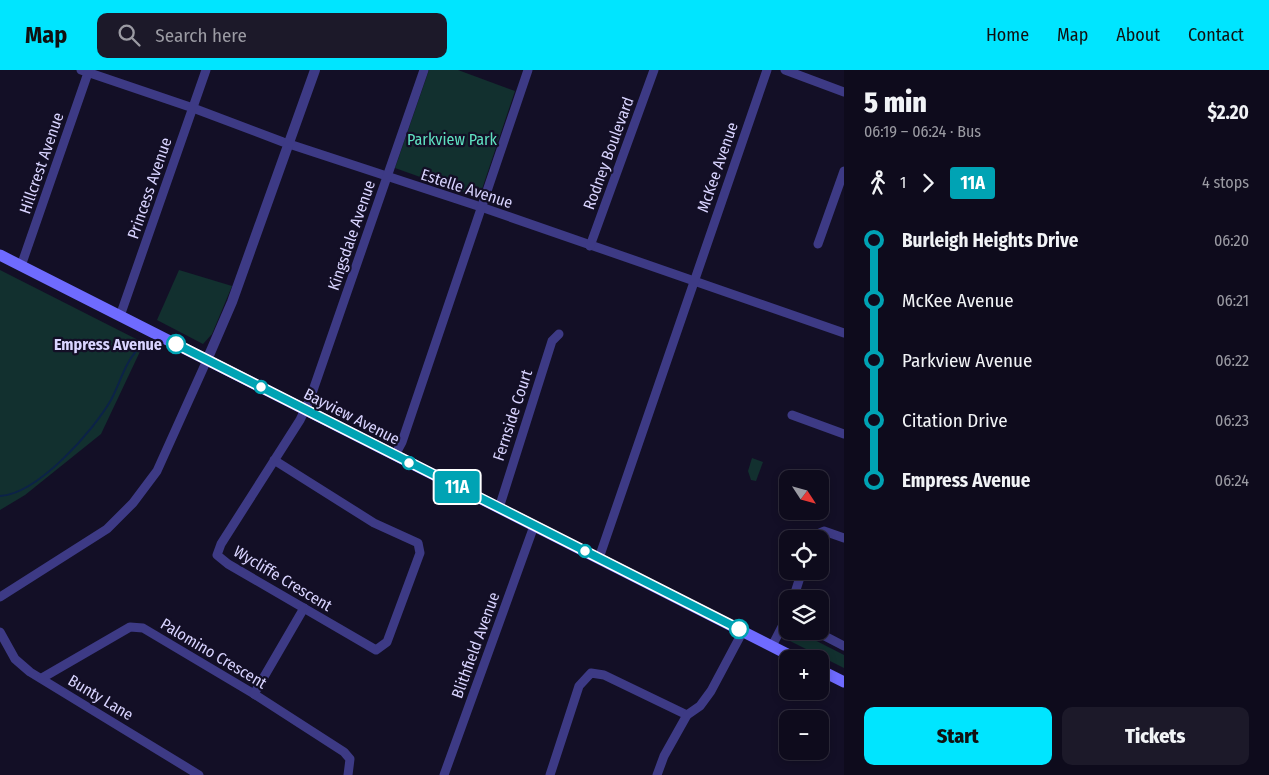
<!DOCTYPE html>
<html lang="en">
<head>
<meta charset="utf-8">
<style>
  body { margin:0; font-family:"Fira Sans Condensed",sans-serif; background:#1c1929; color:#f1f3f6; height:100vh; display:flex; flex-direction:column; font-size:19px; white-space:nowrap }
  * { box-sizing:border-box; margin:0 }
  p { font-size:16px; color:#9b9ba3 }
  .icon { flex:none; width:28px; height:28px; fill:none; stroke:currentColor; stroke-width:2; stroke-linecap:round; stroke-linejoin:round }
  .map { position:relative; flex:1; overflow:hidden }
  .panel { display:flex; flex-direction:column; background:#0e0b1c; width:425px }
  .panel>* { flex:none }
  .badge { padding:0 10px; border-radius:4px; font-size:18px; line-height:32px }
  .needle { width:32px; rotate:126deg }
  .controls { position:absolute; left:779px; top:400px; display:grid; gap:10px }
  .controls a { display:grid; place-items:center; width:50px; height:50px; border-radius:10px; background:#0e0b1c; box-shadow:0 2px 8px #0003,0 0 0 1px #2e2b3b; font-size:25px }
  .map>.badge { position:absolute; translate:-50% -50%; box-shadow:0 0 0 2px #fff }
  .legs { display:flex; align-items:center; gap:8px; height:55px; padding:0 20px; font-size:16px }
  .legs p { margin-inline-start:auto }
  .overview { display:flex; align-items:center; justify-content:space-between; height:85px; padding:0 20px }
  h1 { font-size:28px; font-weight:800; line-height:38px }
  .cta { display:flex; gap:10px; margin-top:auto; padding:10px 20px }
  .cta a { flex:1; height:58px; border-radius:10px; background:#00e5ff; color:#111; font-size:20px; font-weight:800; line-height:58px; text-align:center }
  .cta a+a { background:#1c1929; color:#f1f3f6 }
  ul { padding:0 20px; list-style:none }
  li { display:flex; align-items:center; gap:18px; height:60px; font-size:19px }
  li i { display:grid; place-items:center; width:8px; height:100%; margin:0 6px; background:currentColor }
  li i::after { content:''; width:12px; height:12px; margin:-6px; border:4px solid; border-radius:50%; background:#0e0b1c }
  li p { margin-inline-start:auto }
  li:first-child i { background:linear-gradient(#0000 50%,currentColor 0) }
  li:last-child i { background:linear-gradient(currentColor 50%,#0000 0) }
  header { display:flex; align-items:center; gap:30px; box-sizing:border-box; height:70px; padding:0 25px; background:#00e5ff; color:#111 }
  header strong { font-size:24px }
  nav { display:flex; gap:28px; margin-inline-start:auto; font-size:18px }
  .search { width:350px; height:45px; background:#1c1929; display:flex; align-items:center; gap:12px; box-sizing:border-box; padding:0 18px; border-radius:10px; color:#9b9ba3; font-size:19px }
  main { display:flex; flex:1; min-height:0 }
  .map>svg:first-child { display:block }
  .green { fill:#12302f }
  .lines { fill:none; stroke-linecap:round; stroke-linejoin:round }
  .stream { stroke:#0c2248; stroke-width:2 }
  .minor { stroke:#3d3a85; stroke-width:9 }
  .tertiary { stroke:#3d3a85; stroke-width:10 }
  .secondary { stroke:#6f6bff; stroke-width:11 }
  .line-1-casing { stroke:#fff; stroke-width:11 }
  .line-1 { stroke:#00a3b4; stroke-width:8 }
  .stop-1-dot { fill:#fff; stroke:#00a3b4; stroke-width:2.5 }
  .labels { text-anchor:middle; stroke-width:4.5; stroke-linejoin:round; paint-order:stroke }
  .park-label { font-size:16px; fill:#5fe0c0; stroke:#130f26 }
  .street-label { font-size:16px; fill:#d9d4ff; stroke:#130f26 }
  .stop-label { font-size:16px; font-weight:bold; fill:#d9d4ff; stroke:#130f26; text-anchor:end }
</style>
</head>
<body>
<header>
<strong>Map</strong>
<div class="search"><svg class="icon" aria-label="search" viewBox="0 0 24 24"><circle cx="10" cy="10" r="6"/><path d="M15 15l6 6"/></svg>Search here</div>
<nav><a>Home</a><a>Map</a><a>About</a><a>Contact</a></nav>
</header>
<main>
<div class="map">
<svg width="844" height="705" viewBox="0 0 844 705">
  <rect width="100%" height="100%" fill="#130f26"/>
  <!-- green -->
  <g class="green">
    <path d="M429 0H458L515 21 479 128 395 98Z"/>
    <path d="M0 200 144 273 101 364 25 425 0 440Z"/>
    <path d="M179 200 232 216 212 264 203 274 157 250Z"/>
    <path d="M752 388 763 392 756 411 751 410 748 401Z"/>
    <path d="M787 559 788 561H797L844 585V598L782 567Z"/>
  </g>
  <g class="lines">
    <!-- stream -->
    <path class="stream" d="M0 426C38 424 93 361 111 330 121 311 125 291 141 276"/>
    <!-- minor -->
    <g class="minor">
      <path d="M81 0 193 38 283 72 481 137 844 263"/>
      <path d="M785 0 844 22"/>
      <path d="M818 174 844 101"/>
      <path d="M590 176 654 0"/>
      <path d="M21 196 89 0"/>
      <path d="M120 246 206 0"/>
      <path d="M792 345 844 364"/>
      <path d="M395 385 402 372 528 0"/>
      <path d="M274 390 374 453 418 473 420 483 387 572 376 580 228 494 217 485 221 474 300 350 310 329 424 0"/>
      <path d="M499 438 552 271 559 264"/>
      <path d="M813 469 815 465 824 461 844 468"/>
      <path d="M599 488 767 0"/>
      <path d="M0 527 107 459 133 433 157 401 207 290"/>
      <path d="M793 529 802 501"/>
      <path d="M815 561 844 576"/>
      <path d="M0 562 15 589 30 602 199 705"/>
      <path d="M772 576 788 545"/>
      <path d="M42 608 130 557 143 558 254 624 344 682 350 689 348 705"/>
      <path d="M254 624 304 538"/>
      <path d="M444 705 534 456"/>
      <path d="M550 705 579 616 591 603 604 605 687 645"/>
      <path d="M657 705 664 686 687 645 700 636 711 621 743 561"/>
    </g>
    <!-- tertiary -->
    <path class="tertiary" d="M207 290 232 232 315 0"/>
    <!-- secondary -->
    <g class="secondary">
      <path d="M0 185 797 589"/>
      <path d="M820 600 844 612"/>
    </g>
  </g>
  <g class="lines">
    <!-- line-1 casing -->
    <g class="line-1-casing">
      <path id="line-1" d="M176 274 739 559"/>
    </g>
    <!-- line-1 -->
    <use href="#line-1" class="line-1"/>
  </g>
  <!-- markers -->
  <g class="stop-1-dot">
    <circle cx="176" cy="274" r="9"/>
    <circle cx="261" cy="317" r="6"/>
    <circle cx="409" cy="393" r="6"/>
    <circle cx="585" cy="481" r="6"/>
    <circle cx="739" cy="559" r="9"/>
  </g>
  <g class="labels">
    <!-- park labels -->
    <g class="park-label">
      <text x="452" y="75">Parkview Park</text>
    </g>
    <!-- street labels -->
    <g class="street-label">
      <text transform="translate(608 83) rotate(-70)" y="6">Rodney Boulevard</text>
      <text transform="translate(41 93) rotate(-71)" y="6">Hillcrest Avenue</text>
      <text transform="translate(717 97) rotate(-71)" y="6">McKee Avenue</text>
      <text transform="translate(149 118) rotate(-71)" y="6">Princess Avenue</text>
      <text transform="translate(467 118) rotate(18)" y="6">Estelle Avenue</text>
      <text transform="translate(351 165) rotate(-71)" y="6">Kingsdale Avenue</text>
      <text transform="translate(512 345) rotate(-72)" y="6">Fernside Court</text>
      <text transform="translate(352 346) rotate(27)" y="6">Bayview Avenue</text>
      <text transform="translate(283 508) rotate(31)" y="6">Wycliffe Crescent</text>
      <text transform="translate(475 575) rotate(-70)" y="6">Blithfield Avenue</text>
      <text transform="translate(214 583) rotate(31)" y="6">Palomino Crescent</text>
      <text transform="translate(101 627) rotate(31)" y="6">Bunty Lane</text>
    </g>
    <!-- stop labels -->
    <g class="stop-label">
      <text x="162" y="280">Empress Avenue</text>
    </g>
  </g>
</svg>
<div class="controls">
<a><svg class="needle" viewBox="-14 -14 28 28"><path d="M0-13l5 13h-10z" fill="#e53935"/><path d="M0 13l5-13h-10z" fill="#9b9ba3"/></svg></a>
<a><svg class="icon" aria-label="locate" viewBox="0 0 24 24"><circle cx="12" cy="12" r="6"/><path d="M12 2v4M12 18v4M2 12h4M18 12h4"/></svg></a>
<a><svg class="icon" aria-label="layers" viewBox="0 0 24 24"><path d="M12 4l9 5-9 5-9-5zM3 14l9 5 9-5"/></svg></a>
<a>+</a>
<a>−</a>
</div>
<b class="badge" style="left:457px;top:417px;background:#00a3b4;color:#fff">11A</b>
</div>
<section class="panel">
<div class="overview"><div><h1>5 min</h1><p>06:19 – 06:24 · Bus</p></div><b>$2.20</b></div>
<div class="legs"><svg class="icon" aria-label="walk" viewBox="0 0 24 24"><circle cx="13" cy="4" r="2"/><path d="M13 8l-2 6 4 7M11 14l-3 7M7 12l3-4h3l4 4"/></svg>1<svg class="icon" aria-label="forward" viewBox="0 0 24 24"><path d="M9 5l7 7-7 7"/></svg><b class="badge" style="background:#00a3b4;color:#fff">11A</b><p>4 stops</p></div>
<ul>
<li><i style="color:#00a3b4"></i><b>Burleigh Heights Drive</b><p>06:20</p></li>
<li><i style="color:#00a3b4"></i><span>McKee Avenue</span><p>06:21</p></li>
<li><i style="color:#00a3b4"></i><span>Parkview Avenue</span><p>06:22</p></li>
<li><i style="color:#00a3b4"></i><span>Citation Drive</span><p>06:23</p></li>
<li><i style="color:#00a3b4"></i><b>Empress Avenue</b><p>06:24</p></li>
</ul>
<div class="cta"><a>Start</a><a>Tickets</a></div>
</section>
</main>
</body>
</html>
